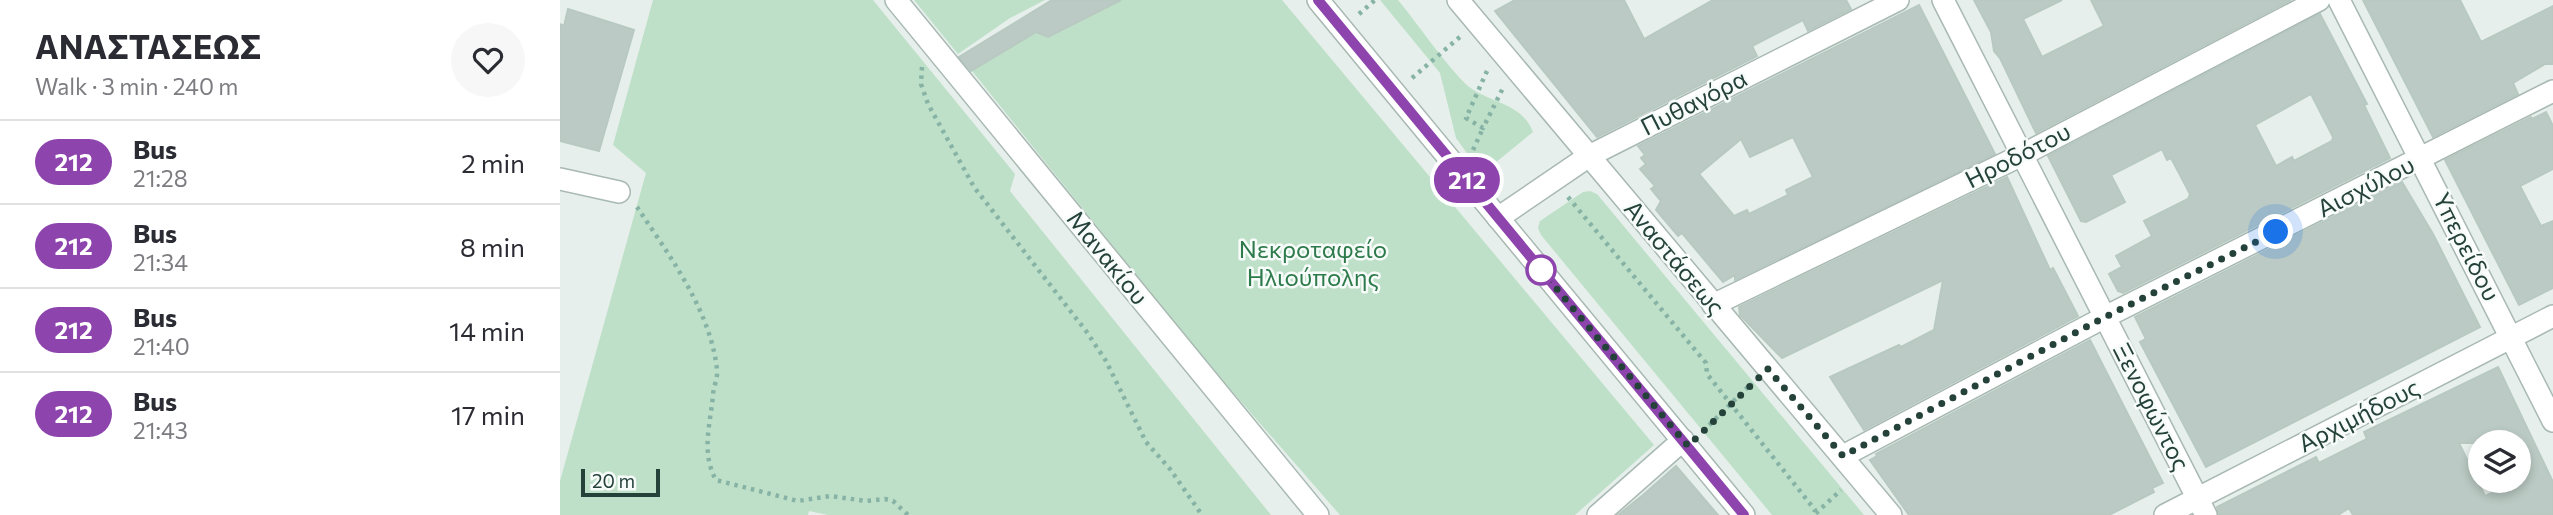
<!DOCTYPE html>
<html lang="en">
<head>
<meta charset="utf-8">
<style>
  body { margin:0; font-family:Commissioner,sans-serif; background:#f7f7f7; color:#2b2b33; height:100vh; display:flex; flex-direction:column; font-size:26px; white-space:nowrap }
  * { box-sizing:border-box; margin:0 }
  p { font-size:23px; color:#7c7c81 }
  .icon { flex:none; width:38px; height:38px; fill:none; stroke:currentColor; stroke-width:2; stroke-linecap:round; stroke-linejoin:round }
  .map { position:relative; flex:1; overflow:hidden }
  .side { display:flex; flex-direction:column; background:#fff; width:560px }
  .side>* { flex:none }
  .badge { padding:0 14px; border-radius:23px; font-size:24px; line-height:46px }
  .buttons { position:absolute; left:1908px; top:430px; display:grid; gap:14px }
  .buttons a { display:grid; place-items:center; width:63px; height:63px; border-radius:50%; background:#fff; box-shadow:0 4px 10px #0003; font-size:35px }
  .scale { position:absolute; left:21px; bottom:18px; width:79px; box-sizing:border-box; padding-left:7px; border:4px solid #24423a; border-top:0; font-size:19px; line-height:24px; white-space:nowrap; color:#24423a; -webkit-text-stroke:5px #f7fbf9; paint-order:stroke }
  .you { position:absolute; width:35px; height:35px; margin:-18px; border:5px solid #fff; border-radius:50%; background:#1a73e8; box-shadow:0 0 0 10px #1a73e833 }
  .map>.badge { position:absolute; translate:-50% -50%; box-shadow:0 0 0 4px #fff }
  .round { display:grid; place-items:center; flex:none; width:74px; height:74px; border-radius:37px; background:#f7f7f7 }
  .headline { display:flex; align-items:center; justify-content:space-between; height:119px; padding:0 35px }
  h1 { font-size:33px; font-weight:700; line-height:52px }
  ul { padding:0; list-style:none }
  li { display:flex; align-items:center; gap:21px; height:84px; padding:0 35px; border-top:2px solid #e1e1e2 }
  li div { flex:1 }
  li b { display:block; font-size:26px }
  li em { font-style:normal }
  li .badge { min-width:77px; font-weight:700; text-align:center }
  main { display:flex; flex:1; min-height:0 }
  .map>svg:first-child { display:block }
  .green { fill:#bfe0c8 }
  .building { fill:#bbcac4; stroke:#b8c9c2; stroke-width:2; fill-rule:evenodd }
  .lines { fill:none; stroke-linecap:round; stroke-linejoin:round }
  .minor-casing { stroke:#a8b8b2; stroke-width:24 }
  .tertiary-casing { stroke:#a8b8b2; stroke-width:24 }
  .path { stroke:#86b3a5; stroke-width:4.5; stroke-dasharray:3.5 5; stroke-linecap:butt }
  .minor { stroke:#fff; stroke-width:21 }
  .tertiary { stroke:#fff; stroke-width:21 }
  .line-casing { stroke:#fff; stroke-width:16 }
  .line { stroke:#8e44ad; stroke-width:10 }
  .walk { stroke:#24423a; stroke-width:7; stroke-dasharray:0 12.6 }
  .stop-dot { fill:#fff; stroke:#8e44ad; stroke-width:3.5 }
  .labels { text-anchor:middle; stroke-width:5; stroke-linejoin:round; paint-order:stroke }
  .street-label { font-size:24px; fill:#24423a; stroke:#f7fbf9 }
  .park-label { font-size:24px; fill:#2d7a4b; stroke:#f7fbf9 }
</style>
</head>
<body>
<main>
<section class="side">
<div class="headline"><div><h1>ΑΝΑΣΤΑΣΕΩΣ</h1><p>Walk · 3 min · 240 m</p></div><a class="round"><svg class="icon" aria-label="heart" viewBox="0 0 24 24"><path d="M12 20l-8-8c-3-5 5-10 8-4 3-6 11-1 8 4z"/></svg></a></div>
<ul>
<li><span class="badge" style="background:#8e44ad;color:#fff">212</span><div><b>Bus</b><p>21:28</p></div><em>2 min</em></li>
<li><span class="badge" style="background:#8e44ad;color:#fff">212</span><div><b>Bus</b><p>21:34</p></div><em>8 min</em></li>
<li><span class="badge" style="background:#8e44ad;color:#fff">212</span><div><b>Bus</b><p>21:40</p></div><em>14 min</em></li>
<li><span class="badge" style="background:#8e44ad;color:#fff">212</span><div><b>Bus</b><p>21:43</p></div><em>17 min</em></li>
</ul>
</section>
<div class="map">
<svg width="1993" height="515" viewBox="0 0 1993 515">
  <rect width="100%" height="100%" fill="#e6efeb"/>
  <!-- green -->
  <g class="green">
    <path d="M93 0H313L455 174 450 191 711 515H268L249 511 248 515H0V481L86 173 53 145Z"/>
    <path d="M354 0H485L450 18 398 54Z"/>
    <path d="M492 0H722L1094 445 1015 515H780L642 357 400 56Z"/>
    <path d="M820 0H838C855 20 894 77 912 89 935 104 962 104 973 132L935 163H914L896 138 880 73Z"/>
    <path d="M1030 191 1037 194 1304 515H1212L981 235 978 228 980 221 1023 192Z"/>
  </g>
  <!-- building -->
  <g class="building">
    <path d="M492 0H561L488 37 476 32 411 71 399 57Z"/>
    <path d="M955 0H1064L1084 39 1153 0H1286L1291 9 1248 31 1243 20 1192 46 1197 56 1037 137 935 11Z"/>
    <path d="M1414 0H1502L1463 19 1482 57 1544 26 1531 0H1731L1476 133 1440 58 1434 51 1431 32Z"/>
    <path d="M1803 0H1900L1921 42 1993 6V64H1985L1953 83 1958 94 1873 137Z"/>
    <path d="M1359 5 1435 154 1175 280V275L1163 282 1122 233 1118 236 1096 210 1101 201 1091 189 1095 186 1080 169 1086 164 1081 158 1085 155 1078 146ZM1233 137 1253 177 1226 190 1228 195 1189 214 1187 210 1174 216 1139 174 1181 139 1190 157Z"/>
    <path d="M8 9 74 30 39 151 0 141V24L4 26Z"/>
    <path d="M1760 14 1807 104 1804 105 1830 158 1563 293 1558 291 1549 274 1562 267 1556 256 1592 236 1584 221 1628 199 1630 194 1611 158 1607 160 1602 149 1551 175 1565 202 1526 222 1521 221 1488 156ZM1751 94 1773 137 1772 141 1734 161 1732 157 1716 166 1695 125Z"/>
    <path d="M1986 112 1993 126V169L1960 186 1981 226 1993 221V288L1959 305 1885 160 1971 117 1972 119Z"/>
    <path d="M1447 177 1490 270 1493 268 1518 316 1304 430 1270 377 1339 345 1341 347 1374 330 1383 280 1222 358 1180 315 1179 307Z"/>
    <path d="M1842 182 1873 234 1920 327 1646 467 1580 342 1586 339 1575 317Z"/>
    <path d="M1530 340 1603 483 1592 488 1594 492 1549 515H1349L1310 460 1317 456 1316 454Z"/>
    <path d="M1938 367 1993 482V515H1793L1789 508 1778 515H1659L1657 507 1756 457 1759 463 1807 439 1804 432ZM1899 443H1958V482L1925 496Z"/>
    <path d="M1116 466 1158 515H1058L1083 495Z"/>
  </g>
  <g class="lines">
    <!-- minor casing -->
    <g class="minor-casing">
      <g id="minor">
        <path d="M336 0 758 515"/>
        <path d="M898 0 1331 515"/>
        <path d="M1383 0 1646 515"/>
        <path d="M1779 0 1993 421"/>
        <path d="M0 179 59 192"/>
        <path d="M938 218 1029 156 1338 0"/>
        <path d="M1153 305 1462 155 1759 0"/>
        <path d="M1283 456 1545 317 1993 91"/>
        <path d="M1038 515 1123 440"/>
      </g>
    </g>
    <!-- tertiary casing -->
    <g class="tertiary-casing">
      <g id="tertiary">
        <path d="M758 0 1184 515"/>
        <path d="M1605 515 1993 316"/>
      </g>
    </g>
    <!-- path -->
    <g class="path">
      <path d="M799 14 815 0"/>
      <path d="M362 67 361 84 368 104 414 187 526 331 546 361 586 442 610 469 642 515"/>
      <path d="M927 71 906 118 923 128 943 88"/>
      <path d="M852 78 901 36"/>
      <path d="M913 150 923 128"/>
      <path d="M1008 197 1146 363 1147 374 1255 510 1254 515 1281 490"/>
      <path d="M77 207C109 255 151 311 157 370 158 379 153 387 153 396 150 425 141 453 156 480L238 501 270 496 306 501 325 499 333 501 348 515"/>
      <path d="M1143 431 1192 383"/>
    </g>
    <!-- minor -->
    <use href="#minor" class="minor"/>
    <!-- tertiary -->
    <use href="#tertiary" class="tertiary"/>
  </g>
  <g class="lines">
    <!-- line casing -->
    <g class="line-casing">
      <path id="line" d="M758 0 1184 515"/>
    </g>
    <!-- line -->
    <use href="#line" class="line"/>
    <!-- walk -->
    <path class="walk" d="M981 270 1128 446 1208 369 1283 456 1545 317 1716 232"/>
  </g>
  <!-- markers -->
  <circle class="stop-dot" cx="981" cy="270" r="14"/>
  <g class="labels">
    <!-- street labels -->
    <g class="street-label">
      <text transform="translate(1134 103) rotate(-27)" y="8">Πυθαγόρα</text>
      <text transform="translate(1458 156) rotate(-27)" y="8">Ηροδότου</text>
      <text transform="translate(1806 187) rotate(-27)" y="8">Αισχύλου</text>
      <text transform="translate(1906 247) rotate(63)" y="8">Υπερείδου</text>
      <text transform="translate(547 258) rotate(51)" y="8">Μανακίου</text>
      <text transform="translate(1114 258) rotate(50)" y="8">Αναστάσεως</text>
      <text transform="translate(1591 407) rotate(63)" y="8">Ξενοφώντος</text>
      <text transform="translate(1799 416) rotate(-27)" y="8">Αρχιμήδους</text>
    </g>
    <!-- park labels -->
    <g class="park-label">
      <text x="753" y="258">Νεκροταφείο<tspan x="753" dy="28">Ηλιούπολης</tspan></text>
    </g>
  </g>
</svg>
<div class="buttons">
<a><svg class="icon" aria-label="layers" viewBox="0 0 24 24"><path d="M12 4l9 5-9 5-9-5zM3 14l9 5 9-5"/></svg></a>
</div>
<div class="scale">20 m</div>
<div class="you" style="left:1716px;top:232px"></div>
<b class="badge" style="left:907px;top:180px;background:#8e44ad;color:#fff">212</b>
</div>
</main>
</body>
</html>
